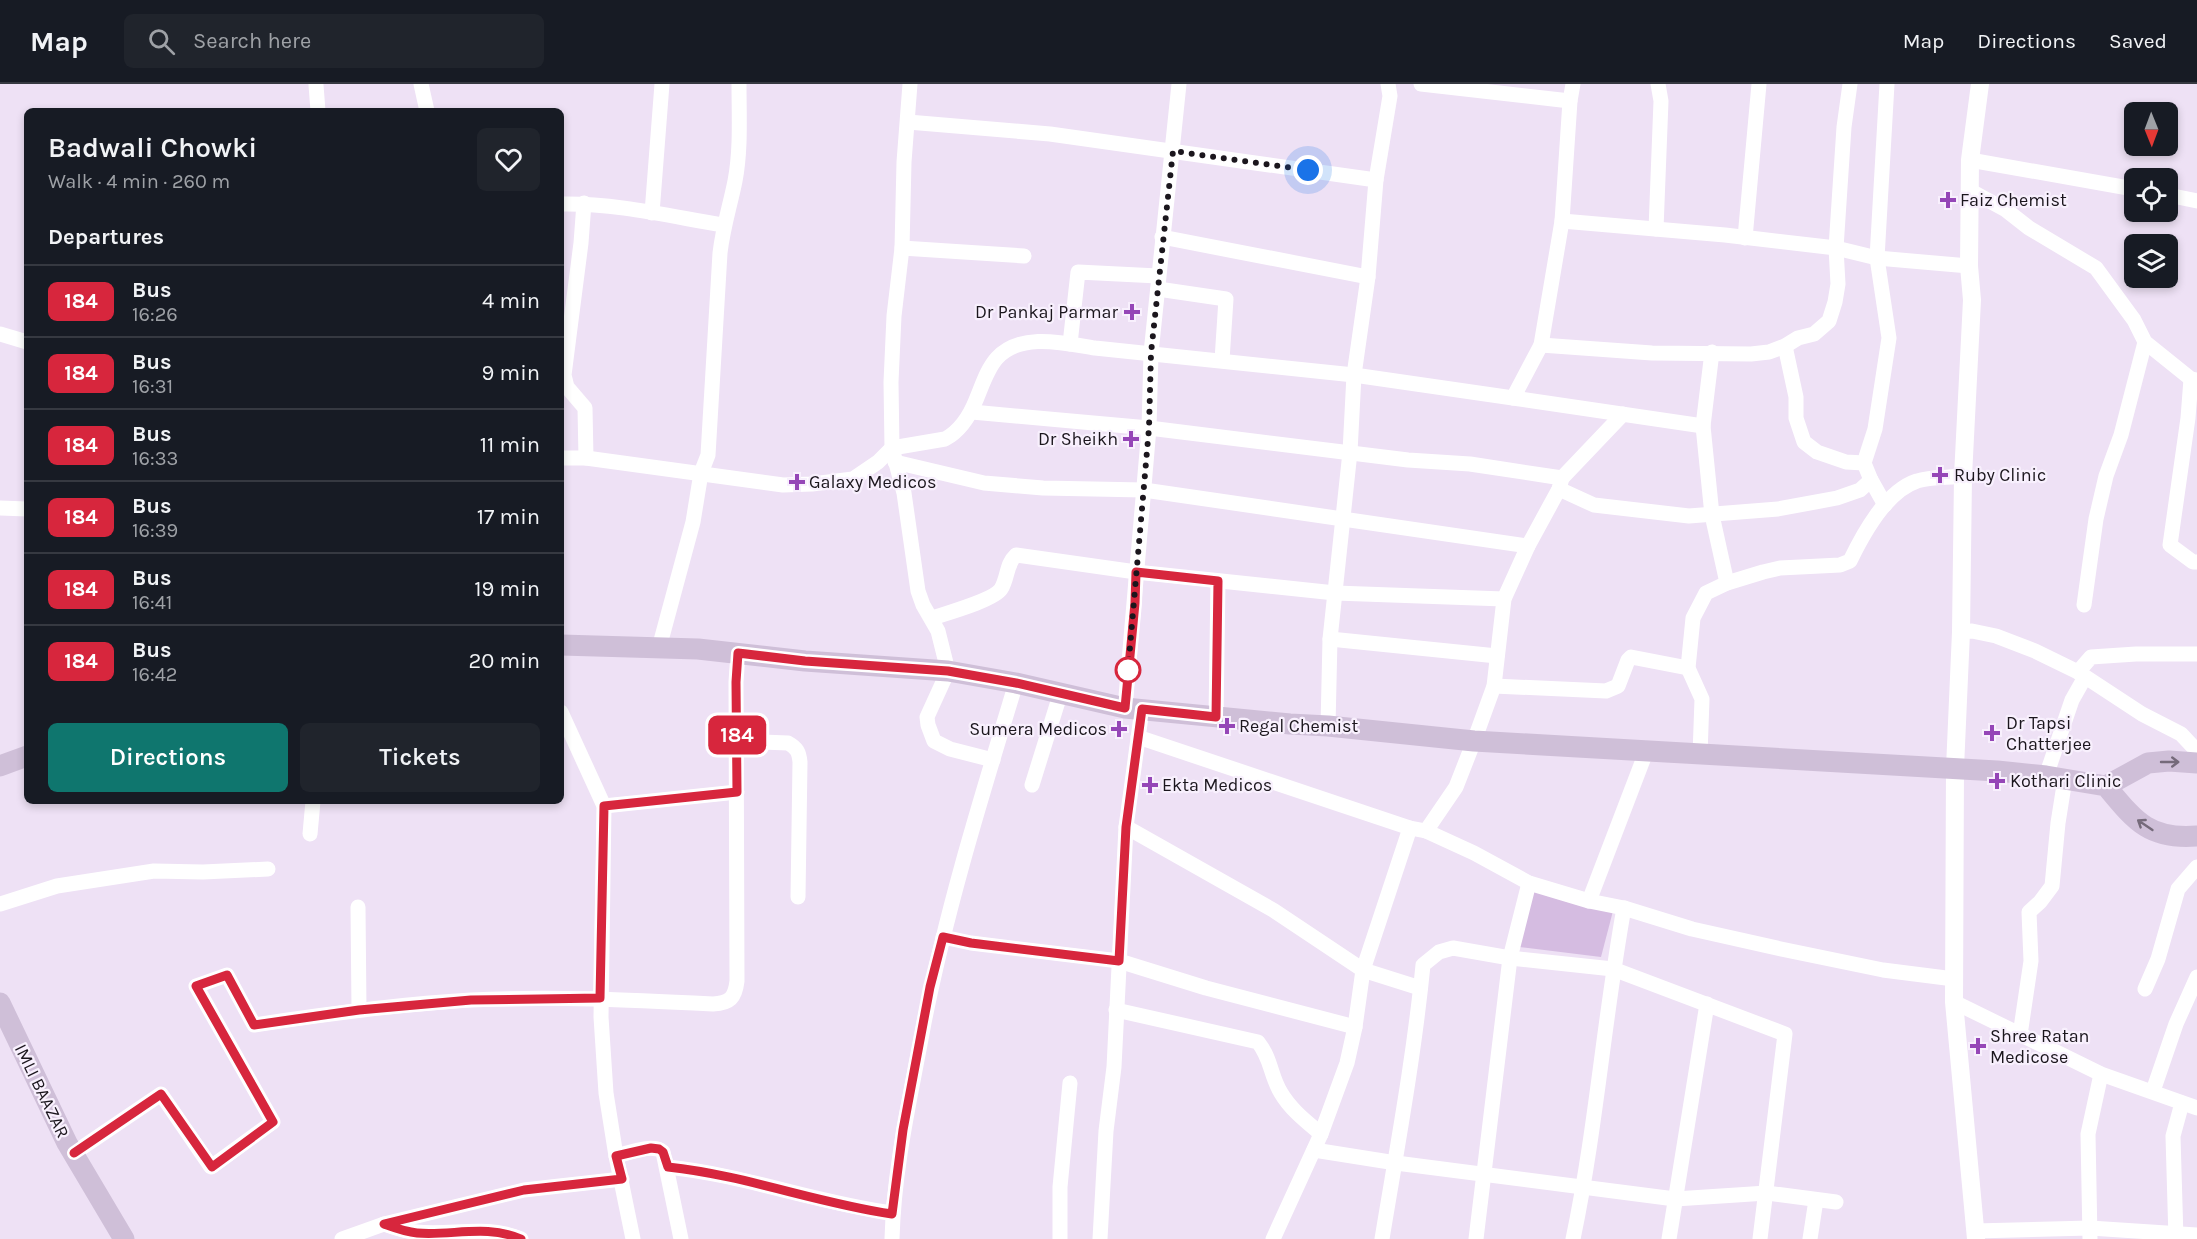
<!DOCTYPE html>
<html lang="en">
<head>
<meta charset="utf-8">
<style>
  body { margin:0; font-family:Karla,sans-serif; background:#20242c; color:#f1f3f6; height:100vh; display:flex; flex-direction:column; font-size:22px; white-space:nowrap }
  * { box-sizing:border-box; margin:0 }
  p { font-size:20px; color:#9ea1a6 }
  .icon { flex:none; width:33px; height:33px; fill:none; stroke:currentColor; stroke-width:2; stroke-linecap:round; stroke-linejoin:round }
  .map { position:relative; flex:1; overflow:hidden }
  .side { position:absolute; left:24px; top:24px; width:540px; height:696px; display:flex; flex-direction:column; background:#171b24; border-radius:9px; box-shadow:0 3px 9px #0003 }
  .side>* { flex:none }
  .badge { padding:0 12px; border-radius:9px; font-size:21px; line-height:39px }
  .needle { width:39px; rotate:179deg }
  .buttons { position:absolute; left:2124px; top:18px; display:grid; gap:12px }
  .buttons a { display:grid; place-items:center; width:54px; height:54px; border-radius:9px; background:#171b24; box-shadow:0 3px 9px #0003; font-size:30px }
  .you { position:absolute; width:30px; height:30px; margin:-15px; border:4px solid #fff; border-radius:50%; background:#1a73e8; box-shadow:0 0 0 9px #1a73e833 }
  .map>.badge { position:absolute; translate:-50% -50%; box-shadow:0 0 0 3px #fff }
  h2 { padding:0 24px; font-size:22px; line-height:54px }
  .round { display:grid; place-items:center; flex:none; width:63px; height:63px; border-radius:9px; background:#20242c }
  .summary { display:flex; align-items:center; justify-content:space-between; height:102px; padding:0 24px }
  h1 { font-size:28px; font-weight:600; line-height:45px }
  .cta { display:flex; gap:12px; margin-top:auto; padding:12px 24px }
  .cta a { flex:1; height:69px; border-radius:9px; background:#0f766e; color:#fff; font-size:24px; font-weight:600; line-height:69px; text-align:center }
  .cta a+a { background:#20242c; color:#f1f3f6 }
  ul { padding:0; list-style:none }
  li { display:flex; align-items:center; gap:18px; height:72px; padding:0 24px; border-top:2px solid #363941 }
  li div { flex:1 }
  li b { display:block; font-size:22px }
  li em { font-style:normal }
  li .badge { min-width:66px; font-weight:700; text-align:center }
  header { display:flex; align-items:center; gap:36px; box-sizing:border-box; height:84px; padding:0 30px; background:#171b24; border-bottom:2px solid #363941 }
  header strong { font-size:28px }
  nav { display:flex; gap:33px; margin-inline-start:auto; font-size:21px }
  .search { width:420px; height:54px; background:#20242c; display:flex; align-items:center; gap:15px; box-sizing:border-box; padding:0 21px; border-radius:9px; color:#9ea1a6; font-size:22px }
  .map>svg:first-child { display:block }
  .green { fill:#d5bce1 }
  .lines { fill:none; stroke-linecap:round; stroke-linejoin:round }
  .minor { stroke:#fff; stroke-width:15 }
  .tertiary { stroke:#fff; stroke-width:18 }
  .secondary { stroke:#cfbfd8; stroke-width:21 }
  .oneway { stroke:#756a7a }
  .line-casing { stroke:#fff; stroke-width:14 }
  .line { stroke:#d7263d; stroke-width:9 }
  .walk { stroke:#1b161d; stroke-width:6; stroke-dasharray:0 10.8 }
  .poi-dot { fill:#9546b7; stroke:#f8f0fd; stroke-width:2 }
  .stop-dot { fill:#fff; stroke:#d7263d; stroke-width:3 }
  .labels { text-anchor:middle; stroke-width:4.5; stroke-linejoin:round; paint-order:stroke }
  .poi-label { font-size:18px; fill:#1b161d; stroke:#f8f0fd; text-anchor:start }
  .street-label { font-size:18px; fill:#1b161d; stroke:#f8f0fd }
</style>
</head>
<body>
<header>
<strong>Map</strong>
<div class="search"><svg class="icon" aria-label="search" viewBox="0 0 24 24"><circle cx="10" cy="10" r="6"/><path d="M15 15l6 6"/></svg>Search here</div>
<nav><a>Map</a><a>Directions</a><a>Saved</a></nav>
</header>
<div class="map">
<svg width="2197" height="1155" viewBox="0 0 2197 1155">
  <rect width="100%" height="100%" fill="#eee1f5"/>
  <!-- green -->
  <path class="green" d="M1535 803 1613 827 1601 873 1519 863Z"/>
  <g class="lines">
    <!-- minor -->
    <g class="minor">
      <path d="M421 0 427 27"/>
      <path d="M910 0 904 78 902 164 894 232 891 298 892 364 904 409 918 507 923 521 938 547 948 587 927 633 928 641 934 657 950 665 993 676"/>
      <path d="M1421 0 1570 17"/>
      <path d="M316 1 318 27"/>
      <path d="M908 38 1050 50 1376 96"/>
      <path d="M1970 76 2134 105"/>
      <path d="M1971 107 2006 126 2029 144 2096 184 2134 236 2145 258 2191 295 2197 296"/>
      <path d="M2168 111 2197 117"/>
      <path d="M584 119 581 159 564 291 567 303 585 324 586 374"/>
      <path d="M561 120C616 119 669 132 723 141"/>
      <path d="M652 129 662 0"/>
      <path d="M1562 137 1725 151 1836 164 1877 174 1969 182"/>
      <path d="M1656 145 1661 17 1658 0"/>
      <path d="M1162 153 1368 193"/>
      <path d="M1745 154 1759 0"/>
      <path d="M902 164 1024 172"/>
      <path d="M1158 205 1226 215 1222 276"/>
      <path d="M0 250 27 258"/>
      <path d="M1070 260 1078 188 1158 192"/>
      <path d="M1541 261 1652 269 1751 270 1769 268 1785 262 1798 254 1814 250 1829 237 1835 218 1838 200 1836 164 1844 43 1850 0"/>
      <path d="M1785 262 1796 313V334L1804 358 1817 368 1846 378 1864 379 1871 396 1885 421"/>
      <path d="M1712 268 1703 342 1712 431 1727 499"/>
      <path d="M2191 295 2188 334 2170 461 2193 478H2197"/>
      <path d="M1513 314 1703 342"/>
      <path d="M972 328 1149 344 1408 376 1470 380 1562 394"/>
      <path d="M561 374H586L783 401 812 400 853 395 878 378 892 364 945 355C960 347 970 331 976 316 982 302 987 285 997 274 1021 248 1064 259 1095 264L1354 291 1513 314 1541 261 1562 137 1570 17 1573 0"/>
      <path d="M895 378 984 399 1043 404 1144 406 1528 462"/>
      <path d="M1864 379 1875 345 1889 254 1877 174 1887 0"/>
      <path d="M1559 405 1594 421 1689 432 1778 425 1837 414 1860 406 1871 396"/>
      <path d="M0 424 27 425"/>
      <path d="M2084 521 2096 435 2106 392 2121 351 2145 258"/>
      <path d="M932 534C947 529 994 516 1001 505 1008 494 1006 480 1016 471L1136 488 1335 509 1504 515"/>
      <path d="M1961 548 1972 547 1996 552 2035 567 2078 588 2142 630 2181 650 2197 667"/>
      <path d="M1330 555 1497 572"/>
      <path d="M659 564 693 438 701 389 708 371 720 169C723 143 730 122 735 97 741 66 739 32 739 0"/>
      <path d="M2078 588 2091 573 2136 570H2197"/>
      <path d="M1494 602 1606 607 1618 602 1628 576 1631 573 1688 584"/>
      <path d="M1125 624 1149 344 1151 269 1179 0"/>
      <path d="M561 628 604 722 601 933 606 1009 616 1072 633 1155"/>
      <path d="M1216 633 1218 497"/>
      <path d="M1328 642 1330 555 1350 368 1354 291 1368 193 1376 96 1390 12 1388 0"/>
      <path d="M1138 653 1410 744 1426 747 1474 769 1529 799 1589 817 1624 824 1692 845 1781 865 1883 886 1954 895"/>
      <path d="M737 657 788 659C797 664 799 668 800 678L798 813"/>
      <path d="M1700 671 1702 615 1688 584 1693 534 1706 509 1727 499 1763 488 1780 484 1840 481 1850 477C1863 450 1886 407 1917 397 1931 392 1949 394 1963 392"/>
      <path d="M2046 692 2072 616 2085 593"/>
      <path d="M1032 701 1060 611"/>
      <path d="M604 722 737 708"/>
      <path d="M1126 743 1273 826 1363 886 1420 904"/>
      <path d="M1426 747 1456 703 1474 657 1494 602 1504 515 1528 462 1559 405 1562 394 1623 330"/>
      <path d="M310 750 313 717"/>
      <path d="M1589 817 1646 668"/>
      <path d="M0 820 57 802 154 787 203 788 268 785"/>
      <path d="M358 823 359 926"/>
      <path d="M943 853 971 859 1119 877 1206 904 1355 943"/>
      <path d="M2145 905 2158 875 2178 805 2197 783"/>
      <path d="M1954 918 2101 990 2197 1024"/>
      <path d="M1116 926 1258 958C1272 976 1270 991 1281 1009 1291 1026 1307 1038 1321 1050"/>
      <path d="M2020 951 2031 877 2029 828 2040 818 2052 802 2058 739 2065 695"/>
      <path d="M2153 1007 2176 940 2197 893"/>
      <path d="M1314 1066 1396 1079 1675 1115 1767 1109 1836 1118"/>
      <path d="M74 1069 161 1010 211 1083 273 1038 196 902 227 891 254 941C326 930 398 920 471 916 552 912 633 916 713 920 730 919 735 914 737 897L736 598 738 569"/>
      <path d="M616 1072C629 1069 652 1059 663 1068L681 1155"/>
      <path d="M668 1083C744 1091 817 1119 893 1129"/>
      <path d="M384 1140C395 1144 405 1147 416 1148 452 1152 486 1140 521 1155"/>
      <path d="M1975 1147 2090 1144 2197 1151"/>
      <path d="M342 1155 384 1140 524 1106 622 1095"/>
      <path d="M892 1155C894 1081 911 1011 924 939 947 823 982 711 1016 599"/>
      <path d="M1060 1155V1103L1070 999"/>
      <path d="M1100 1155 1106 1047 1114 983 1126 743 1142 625"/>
      <path d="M1273 1155 1321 1050 1347 979 1355 943 1363 886 1410 744"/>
      <path d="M1382 1155C1397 1064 1414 973 1423 881L1439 868 1453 864 1510 874 1613 885 1785 950 1760 1155"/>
      <path d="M1476 1155 1510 874 1529 799"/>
      <path d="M1573 1155C1596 1046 1604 934 1624 824"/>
      <path d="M1669 1155 1707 920"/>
      <path d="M1810 1155 1816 1116"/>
      <path d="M2090 1155 2088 1050 2101 990"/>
      <path d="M2176 1155 2173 1052 2182 1019"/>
    </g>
    <!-- tertiary -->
    <path class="tertiary" d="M1976 1155 1954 918 1955 684 1961 548 1963 392 1972 216 1969 182 1970 76 1980 0"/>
    <!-- secondary -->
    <g class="secondary">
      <path d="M561 561 698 565 805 577 948 587 1016 599 1125 624 1290 640 1328 642 1474 657 1997 687 2046 692 2106 702C2135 737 2149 756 2197 752"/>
      <path d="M0 682 27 672"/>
      <path d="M2106 702 2148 679 2169 677 2197 679"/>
      <path d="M0 919 67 1059 124 1155"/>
    </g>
  </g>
  <!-- one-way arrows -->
  <defs><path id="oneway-shaft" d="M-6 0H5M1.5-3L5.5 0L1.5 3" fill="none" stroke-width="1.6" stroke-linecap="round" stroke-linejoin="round" transform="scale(1.5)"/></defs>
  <g class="oneway">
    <use href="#oneway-shaft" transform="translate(2170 678)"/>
    <use href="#oneway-shaft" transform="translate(2145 741) rotate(-146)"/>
  </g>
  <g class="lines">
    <!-- line casing -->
    <g class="line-casing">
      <path id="line" d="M74 1069 161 1010 212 1083 273 1038 196 902 227 891 254 941 359 926 471 916 600 914 604 722 737 708 736 598 738 569 805 577 948 587 1016 599 1125 624 1135 519 1136 488 1218 497 1216 633 1142 625 1126 743 1119 877 971 859 943 853 930 903 903 1046 892 1130C817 1119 744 1091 668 1083L663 1068 659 1065 651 1064 616 1072 622 1095 524 1106 384 1140C395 1144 405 1148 417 1149 452 1152 487 1140 521 1155"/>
    </g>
    <!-- line -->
    <use href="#line" class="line"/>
    <!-- walk -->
    <path class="walk" d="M1128 586 1149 344 1151 269 1173 67 1308 86"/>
  </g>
  <!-- markers -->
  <g class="poi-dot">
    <path d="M1945 107h6v6h6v6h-6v6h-6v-6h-6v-6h6z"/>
    <path d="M1129 219h6v6h6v6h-6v6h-6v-6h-6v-6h6z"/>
    <path d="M1128 346h6v6h6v6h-6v6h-6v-6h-6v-6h6z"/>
    <path d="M1937 382h6v6h6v6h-6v6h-6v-6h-6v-6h6z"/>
    <path d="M794 389h6v6h6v6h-6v6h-6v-6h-6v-6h6z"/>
    <path d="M1224 633h6v6h6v6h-6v6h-6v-6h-6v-6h6z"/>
    <path d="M1116 636h6v6h6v6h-6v6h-6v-6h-6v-6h6z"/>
    <path d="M1989 640h6v6h6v6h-6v6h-6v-6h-6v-6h6z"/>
    <path d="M1994 688h6v6h6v6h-6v6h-6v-6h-6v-6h6z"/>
    <path d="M1147 692h6v6h6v6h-6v6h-6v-6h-6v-6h6z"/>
    <path d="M1975 953h6v6h6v6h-6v6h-6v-6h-6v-6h6z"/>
  </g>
  <circle class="stop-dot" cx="1128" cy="586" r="12"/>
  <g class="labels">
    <!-- poi labels -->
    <g class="poi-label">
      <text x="1960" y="122">Faiz Chemist</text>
      <text x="1118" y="234" text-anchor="end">Dr Pankaj Parmar</text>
      <text x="1118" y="361" text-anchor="end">Dr Sheikh</text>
      <text x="1954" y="397">Ruby Clinic</text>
      <text x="809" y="404">Galaxy Medicos</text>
      <text x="2006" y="645">Dr Tapsi<tspan x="2006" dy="21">Chatterjee</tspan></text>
      <text x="1239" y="648">Regal Chemist</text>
      <text x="1107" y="651" text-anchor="end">Sumera Medicos</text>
      <text x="2010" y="703">Kothari Clinic</text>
      <text x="1162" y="707">Ekta Medicos</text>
      <text x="1990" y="958">Shree Ratan<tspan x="1990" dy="21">Medicose</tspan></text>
    </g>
    <!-- street labels -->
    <g class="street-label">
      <text transform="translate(42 1007) rotate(64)" y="6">IMLI BAAZAR</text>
    </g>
  </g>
</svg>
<div class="buttons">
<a><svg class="needle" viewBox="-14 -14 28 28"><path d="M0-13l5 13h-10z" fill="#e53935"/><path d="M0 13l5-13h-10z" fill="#9ea1a6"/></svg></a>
<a><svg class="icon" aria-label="locate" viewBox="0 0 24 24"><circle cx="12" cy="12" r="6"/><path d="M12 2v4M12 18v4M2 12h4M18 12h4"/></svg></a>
<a><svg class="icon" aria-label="layers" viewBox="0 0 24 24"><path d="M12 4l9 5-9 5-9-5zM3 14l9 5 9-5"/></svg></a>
</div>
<div class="you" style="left:1308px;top:86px"></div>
<b class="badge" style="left:737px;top:651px;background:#d7263d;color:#fff">184</b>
<section class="side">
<div class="summary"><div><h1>Badwali Chowki</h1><p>Walk · 4 min · 260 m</p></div><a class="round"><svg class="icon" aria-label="heart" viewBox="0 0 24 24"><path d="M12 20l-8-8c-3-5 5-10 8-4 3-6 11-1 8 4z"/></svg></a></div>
<h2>Departures</h2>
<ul>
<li><span class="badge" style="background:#d7263d;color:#fff">184</span><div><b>Bus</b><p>16:26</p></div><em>4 min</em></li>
<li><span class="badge" style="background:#d7263d;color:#fff">184</span><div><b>Bus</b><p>16:31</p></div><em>9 min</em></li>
<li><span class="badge" style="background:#d7263d;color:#fff">184</span><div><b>Bus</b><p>16:33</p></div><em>11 min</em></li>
<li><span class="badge" style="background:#d7263d;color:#fff">184</span><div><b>Bus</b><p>16:39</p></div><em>17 min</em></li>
<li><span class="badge" style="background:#d7263d;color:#fff">184</span><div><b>Bus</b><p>16:41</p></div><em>19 min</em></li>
<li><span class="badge" style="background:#d7263d;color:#fff">184</span><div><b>Bus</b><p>16:42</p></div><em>20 min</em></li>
</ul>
<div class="cta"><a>Directions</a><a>Tickets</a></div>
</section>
</div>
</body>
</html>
